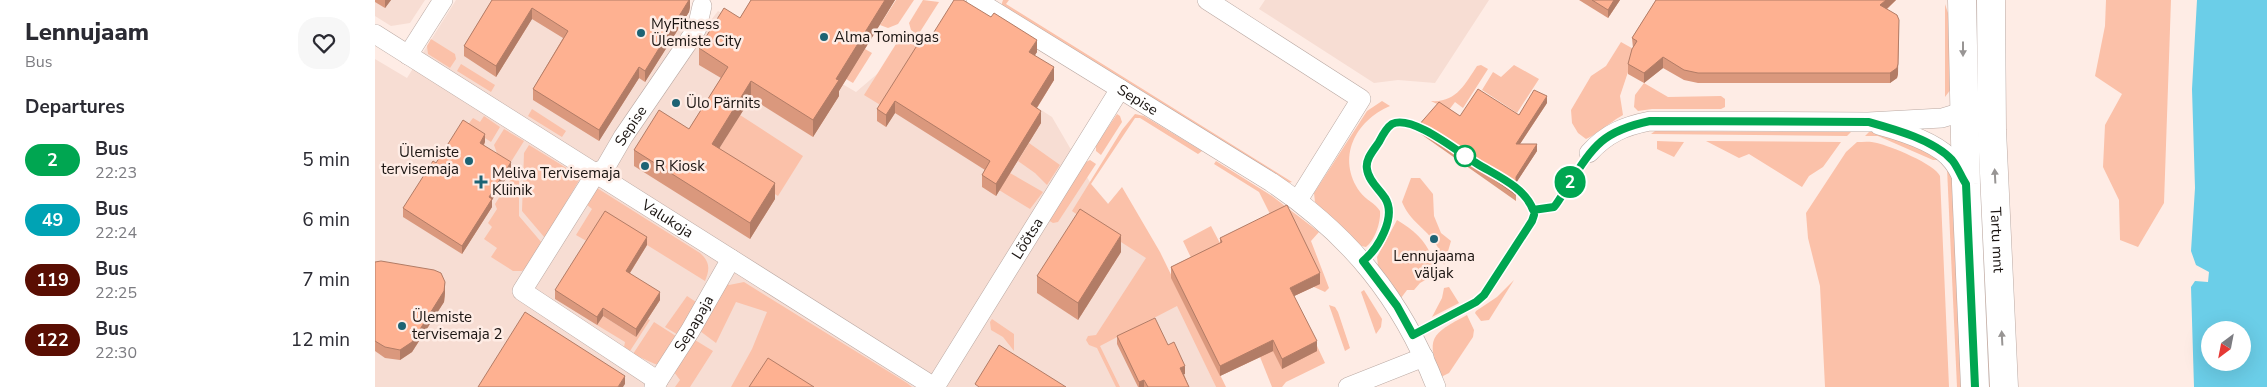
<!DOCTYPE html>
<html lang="en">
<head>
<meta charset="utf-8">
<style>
  body { margin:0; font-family:"Nunito Sans",sans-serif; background:#f7f7f7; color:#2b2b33; height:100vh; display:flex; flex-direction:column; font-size:19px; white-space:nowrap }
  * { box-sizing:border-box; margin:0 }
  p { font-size:16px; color:#7c7c81 }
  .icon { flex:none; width:28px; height:28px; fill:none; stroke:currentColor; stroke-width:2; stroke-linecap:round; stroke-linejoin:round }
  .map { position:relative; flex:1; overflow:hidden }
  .sheet { display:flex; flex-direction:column; background:#fff; width:375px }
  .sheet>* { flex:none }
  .badge { padding:0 10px; border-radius:16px; font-size:18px; line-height:32px }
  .needle { width:32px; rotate:212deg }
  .tools { position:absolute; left:1826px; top:321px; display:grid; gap:10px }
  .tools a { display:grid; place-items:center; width:50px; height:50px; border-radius:50%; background:#fff; box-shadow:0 5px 20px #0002; font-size:25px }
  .map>.badge { position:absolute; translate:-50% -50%; box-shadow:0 0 0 2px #fff }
  h2 { padding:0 25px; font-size:19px; line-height:45px }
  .round { display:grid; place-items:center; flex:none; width:52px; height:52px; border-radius:20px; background:#f7f7f7 }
  .overview { display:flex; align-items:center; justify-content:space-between; height:85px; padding:0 25px }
  h1 { font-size:24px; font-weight:800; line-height:38px }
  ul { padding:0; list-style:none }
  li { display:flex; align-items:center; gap:15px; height:60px; padding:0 25px }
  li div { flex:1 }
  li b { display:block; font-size:19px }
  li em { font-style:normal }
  li .badge { min-width:55px; font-weight:700; text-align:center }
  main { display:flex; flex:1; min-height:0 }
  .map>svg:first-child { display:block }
  .built { fill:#f7ddd3 }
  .green { fill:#fbc1a9 }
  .water { fill:#6bcee8; fill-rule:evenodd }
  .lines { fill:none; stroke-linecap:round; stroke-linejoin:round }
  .minor-casing { stroke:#baa9a3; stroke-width:20 }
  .highway-casing { stroke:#baa9a3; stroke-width:29 }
  .minor { stroke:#fff; stroke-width:19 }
  .highway { stroke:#fff; stroke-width:28 }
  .wall { fill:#da987d }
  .shaded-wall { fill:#b27c66 }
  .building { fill:#feb191; stroke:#b27c66 }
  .oneway { fill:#989594 }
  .line-casing { stroke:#fff; stroke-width:11 }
  .line { stroke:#00a651; stroke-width:8 }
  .poi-dot { fill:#1d6374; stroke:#feece5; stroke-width:2 }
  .stop-dot { fill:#fff; stroke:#00a651; stroke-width:2.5 }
  .labels { text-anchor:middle; stroke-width:5; stroke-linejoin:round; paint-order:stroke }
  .poi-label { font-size:15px; fill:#1a1411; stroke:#feece5; text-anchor:start }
  .street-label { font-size:15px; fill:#1a1411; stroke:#feece5 }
</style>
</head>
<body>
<main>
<section class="sheet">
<div class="overview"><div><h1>Lennujaam</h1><p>Bus</p></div><a class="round"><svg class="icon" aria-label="heart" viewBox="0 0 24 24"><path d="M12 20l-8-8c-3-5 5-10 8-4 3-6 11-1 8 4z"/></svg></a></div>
<h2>Departures</h2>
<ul>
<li><span class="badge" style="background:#00a651;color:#fff">2</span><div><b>Bus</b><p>22:23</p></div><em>5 min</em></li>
<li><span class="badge" style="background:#00a3b4;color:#fff">49</span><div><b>Bus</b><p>22:24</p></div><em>6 min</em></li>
<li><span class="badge" style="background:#5a0e03;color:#fff">119</span><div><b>Bus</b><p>22:25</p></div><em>7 min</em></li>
<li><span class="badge" style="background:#5a0e03;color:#fff">122</span><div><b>Bus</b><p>22:30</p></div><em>12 min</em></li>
</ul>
</section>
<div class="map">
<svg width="1892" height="387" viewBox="0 0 1892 387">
  <rect width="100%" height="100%" fill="#feece5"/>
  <!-- built -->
  <g class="built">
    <path d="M0 0H50L35 23 16 26 0 16Z"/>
    <path d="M81 0H285L330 28 343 11 481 92 549 34 677 117 716 184 780 257 841 387H0V59L32 78Z"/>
    <path d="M890 0H1114L1060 83 1023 80 999 83 884 9Z"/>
  </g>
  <!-- green -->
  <g class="green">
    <path d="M521 0H539L523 24 513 28 505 25Z"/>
    <path d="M548 0 564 2 543 35 536 30 534 23Z"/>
    <path d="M628 0H634L631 4 917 182 913 183 756 84 626 6Z"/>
    <path d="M1731 0H1796L1789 203 1763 247 1745 240 1744 200 1728 167 1730 125 1747 94 1720 76 1730 26Z"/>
    <path d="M1570 4 1575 19 1576 89 1570 97Z"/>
    <path d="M526 36 543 47 507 106 489 95Z"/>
    <path d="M56 39 80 54 81 59 75 68 53 54 52 46Z"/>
    <path d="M1246 42 1262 51 1257 60 1245 96 1248 115C1240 119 1216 138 1211 139L1203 133 1197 123 1196 110 1216 76 1231 66Z"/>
    <path d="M490 49 497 53 478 83 471 79Z"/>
    <path d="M86 64 120 85 116 92 82 71Z"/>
    <path d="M1106 65 1113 69 1088 108 1080 102 1074 110 1056 101C1081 103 1090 84 1102 66Z"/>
    <path d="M1139 65 1164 79 1142 113 1107 90 1118 72 1126 77Z"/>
    <path d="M1269 83 1293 97 1346 96 1350 99V107L1346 109H1277L1263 111 1259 107 1260 95Z"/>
    <path d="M1007 101 1015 106C980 121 961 158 985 192 991 200 1000 203 1005 211 1006 222 1000 240 991 247L986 246 943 205 940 202 939 193 992 111Z"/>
    <path d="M157 109 191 131 187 137 153 116Z"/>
    <path d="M742 114 745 116 747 122 726 155 721 151V145Z"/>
    <path d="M760 114 769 116 827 151 823 154 765 118H760L716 184 733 204 747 187 785 252 851 387H841L802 306 725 346 745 387H741L722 348 714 345 711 340 713 336 721 335 771 258 724 228 727 223 713 214 710 220 697 211 747 130Z"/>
    <path d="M365 115 428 156 403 196 360 169 337 160Z"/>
    <path d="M109 116 125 127 116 142 92 126 98 118 105 122Z"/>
    <path d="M129 129 149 141 134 165 124 159 119 145Z"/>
    <path d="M1280 131 1476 132 1472 136 1276 134Z"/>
    <path d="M1506 131 1563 156V160H1558L1503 136H1490L1494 132Z"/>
    <path d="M1282 141 1309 142 1299 157 1282 149Z"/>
    <path d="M1331 141 1466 142 1448 167 1434 176 1427 187 1374 154 1364 158Z"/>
    <path d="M1482 142C1488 142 1495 141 1502 143 1515 146 1560 164 1565 176L1574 387H1450L1445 286 1433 238 1431 213 1471 152Z"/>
    <path d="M654 143 685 165 672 185 660 173 643 161Z"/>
    <path d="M154 145 206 177 170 238 147 211 149 153Z"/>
    <path d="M715 160 721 164 683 222 678 223 673 220 711 162Z"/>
    <path d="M841 161 897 196 944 232 936 241 954 288 950 292 939 287 899 222 884 192 839 164Z"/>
    <path d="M1572 168 1578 179 1588 387H1582Z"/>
    <path d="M635 173 668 192 655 209 624 190Z"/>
    <path d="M139 174 144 177V216L167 243 152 267 147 271H138L116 257 122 248 109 239 117 227 113 223 122 209 120 204Z"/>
    <path d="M1036 178H1045L1058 194 1059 216 1066 233 1076 241 1069 265C1062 230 1038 229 1027 202Z"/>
    <path d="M1603 178 1607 181 1620 387H1612Z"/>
    <path d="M222 188 325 253C335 262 335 269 330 281L272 245 215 243 201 235 217 209 210 203Z"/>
    <path d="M1022 220C1044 233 1058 248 1061 274L1045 283 1039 290H1032L1026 298 1003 266 1002 257Z"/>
    <path d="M836 226 847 247 929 318 950 363 911 382 907 387H897L885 357 820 266 808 241Z"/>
    <path d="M1139 280 1114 320 1106 321 1100 313 1101 311 1122 297Z"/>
    <path d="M369 282 532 383 537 387H356L377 349 392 312 361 302 341 343 325 331 352 283 354 285Z"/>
    <path d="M1074 287 1084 303 1057 317 1067 298 1069 288Z"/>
    <path d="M989 290 1007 319 1006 327 1001 334 986 292Z"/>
    <path d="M312 296 321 302 305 336 290 327Z"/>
    <path d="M954 305 960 307 963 312 975 348 970 351Z"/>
    <path d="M1092 315 1099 330 1098 337 1074 373 1066 377C1050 338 1056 334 1092 315Z"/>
    <path d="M228 316 261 337 273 319 275 320 255 351 249 347 250 342 222 325Z"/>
    <path d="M617 319 639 334V351L628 337 616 330 615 322Z"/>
    <path d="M279 322 304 338 284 364H280L258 354Z"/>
    <path d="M320 340 338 351 315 387H300L305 380 299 372Z"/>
  </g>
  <!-- water -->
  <path class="water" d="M1822 0H1892V387H1819L1816 287 1820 281 1833 282 1834 272 1821 265 1816 251 1820 188 1817 89ZM1835 330H1868V362H1835Z"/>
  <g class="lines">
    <!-- minor casing -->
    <g class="minor-casing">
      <g id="minor">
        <path id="s1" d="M601 0 896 182C975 235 1027 299 1061 387"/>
        <path d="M832 0 986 99 923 200"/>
        <path id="s2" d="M0 34 559 387"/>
        <path d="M33 55 68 0"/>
        <path d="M1504 125C1526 131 1565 143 1578 162 1583 168 1586 176 1590 183"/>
        <path d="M1214 153C1232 133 1250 126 1275 121L1493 122 1567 118 1600 108"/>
        <path id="s3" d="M283 381 147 291 221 173 230 168 248 137 311 45 322 28 327 6"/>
        <path id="s4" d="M279 387 315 331 356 259"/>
        <path id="s5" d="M560 387 745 89"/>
        <path d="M973 387 1049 357"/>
      </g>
    </g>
    <!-- highway casing -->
    <g class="highway-casing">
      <g id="highway">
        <path d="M1587 0 1591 184 1600 387"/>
        <path id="s6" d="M1616 0 1617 130 1629 387"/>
      </g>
    </g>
    <!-- minor -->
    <use href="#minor" class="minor"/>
    <!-- highway -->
    <use href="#highway" class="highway"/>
  </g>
  <!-- wall -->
  <g class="wall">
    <path d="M0 0H16L10 8 0 2Z"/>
    <path d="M117 0H315V7L314 12 270 82 264 78 224 141 158 100V89L188 38 157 19 121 77 89 56V46Z"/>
    <path d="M376 0H520L464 91V96L438 137 376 98 344 148 400 199 375 239 259 166V150L314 129 346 78 324 65V48L365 18Z"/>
    <path d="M1204 0H1245L1233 18Z"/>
    <path d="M1281 0H1521L1512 9 1523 74 1522 78 1515 83H1323L1309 80 1288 68 1269 83 1253 74V64L1258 48 1257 38Z"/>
    <path d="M554 40 662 52 660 55 679 80 662 108 666 123 621 196 607 187V175L610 170 520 113 511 127 502 121V109Z"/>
    <path d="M1172 103 1145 144 1162 151 1141 183V201L1043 132V126L1085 116 1144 115Z"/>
    <path d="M110 142 109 145 136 171 117 200V207L87 254 28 217V208L61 163Z"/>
    <path d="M845 238 945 284 919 296 942 351 907 369 898 351 845 376 796 278V267L845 243Z"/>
    <path d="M272 245 255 273 285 300 261 337 228 316 222 325 180 299V290Z"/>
    <path d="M746 252 703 320 662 293V276Z"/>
    <path d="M0 262 70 293 69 302 37 352 25 360 10 358 0 351Z"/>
    <path d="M742 336 793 345 810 374H809L814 387H763L742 344Z"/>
  </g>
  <!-- shaded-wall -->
  <g class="shaded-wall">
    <path d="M10 0H16L10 8Z"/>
    <path d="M314 0H315V7L314 12 270 82V71Z"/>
    <path d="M510 0H520L464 91V96L438 137V120L461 79Z"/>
    <path d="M1239 0H1245L1233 18V10Z"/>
    <path d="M1511 0H1521L1505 15V5Z"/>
    <path d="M157 8V19L121 77V66Z"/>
    <path d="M1524 20 1523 74 1522 78 1515 83V73Z"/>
    <path d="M662 40V52L654 64V52Z"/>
    <path d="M1288 57V68L1269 83V73Z"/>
    <path d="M264 67V78L224 141V130Z"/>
    <path d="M679 67V80L656 117V104Z"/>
    <path d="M376 81V98L337 160V144Z"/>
    <path d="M1172 96V103L1141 150V144Z"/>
    <path d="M520 101V113L511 127V115Z"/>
    <path d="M666 111V123L621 196V184Z"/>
    <path d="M110 134V142L105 151V143Z"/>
    <path d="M1162 144V151L1141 183V201V177Z"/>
    <path d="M136 162V171L117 200V207L87 254V246L114 197Z"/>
    <path d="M400 183V199L375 239V223Z"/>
    <path d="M746 235V252L703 320V303Z"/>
    <path d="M272 237V245L251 279V271Z"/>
    <path d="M945 273V284L915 298V288Z"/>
    <path d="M70 282V293L69 302 37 352 25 360V350Z"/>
    <path d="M285 292V300L261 337V329Z"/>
    <path d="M228 308V316L222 325V317Z"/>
    <path d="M898 340V351L845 376V366Z"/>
    <path d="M942 341V351L907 369V359Z"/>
    <path d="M810 366V374L805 376V368Z"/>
    <path d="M250 376V384L248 387H243Z"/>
    <path d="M769 380V387H764V382Z"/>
  </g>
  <!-- building -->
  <g class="building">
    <path d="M117 0H314L270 71 264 67 224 130 158 89 193 31 157 8 121 66 89 46Z"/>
    <path d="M376 0H510L461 79 464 80 438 120 376 81 337 144 400 183 375 223 259 150 284 110 314 129 353 67 324 48 349 8 365 18Z"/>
    <path d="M579 0H588L616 17 619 13 662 40 654 52 679 67 656 104 666 111 621 184 607 175 615 161 520 101 511 115 502 109 548 36 554 40Z"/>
    <path d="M1217 0H1239L1233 10Z"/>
    <path d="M1281 0H1511L1505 5 1522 15 1524 20 1523 64 1522 68 1515 73H1323L1309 70 1288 57 1269 73 1253 64 1257 49 1262 41 1257 38Z"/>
    <path d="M1103 89 1144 115 1159 90 1172 96 1141 144H1162L1141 177V195L1043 126 1064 102 1085 116Z"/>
    <path d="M88 120 110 134 105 143 136 162 114 197 117 199 87 246 28 208 58 161 61 163Z"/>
    <path d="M912 205 945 273 915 288 942 341 907 359 898 340 845 366 796 267 847 242 845 238Z"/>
    <path d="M705 209 746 235 703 303 662 276Z"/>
    <path d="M230 211 272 237 251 271 285 292 261 329 228 308 222 317 180 290Z"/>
    <path d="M6 261 59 270 66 273 70 282 69 291 37 342 25 350 10 347 0 341V262Z"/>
    <path d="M150 312 250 376 243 387H103Z"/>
    <path d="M780 318 793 345 799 342 810 366 805 368 814 387H773L769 380 764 382 742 336Z"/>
    <path d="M624 345 691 387H604L600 384Z"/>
    <path d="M393 358 439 387H374Z"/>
  </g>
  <!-- one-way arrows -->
  <defs><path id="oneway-solid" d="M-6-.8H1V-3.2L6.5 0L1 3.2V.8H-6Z" transform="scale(1.25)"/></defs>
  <g class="oneway">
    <use href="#oneway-solid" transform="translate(1588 49) rotate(90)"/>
    <use href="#oneway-solid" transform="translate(1620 176) rotate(-93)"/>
    <use href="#oneway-solid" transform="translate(1627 338) rotate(-93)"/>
  </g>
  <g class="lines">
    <!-- line casing -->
    <g class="line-casing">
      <path id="line" d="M1159 215 1157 221 1109 295 1101 302 1038 335 1022 306 988 261C1003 249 1022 217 1010 198 1004 189 993 180 992 169 990 159 999 150 1004 142 1007 136 1011 128 1017 124 1037 114 1083 152 1101 163 1120 175 1150 187 1158 210L1179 207C1185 200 1189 191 1194 184 1219 145 1228 131 1275 121L1494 122C1519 129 1559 140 1577 160 1583 167 1586 177 1591 184L1600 387"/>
    </g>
    <!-- line -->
    <use href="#line" class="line"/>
  </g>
  <!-- markers -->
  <g class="poi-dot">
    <circle cx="266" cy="33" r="5"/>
    <circle cx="449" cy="37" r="5"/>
    <circle cx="301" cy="103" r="5"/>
    <circle cx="94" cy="161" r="5"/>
    <circle cx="270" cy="166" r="5"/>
    <path d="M103.5 174.5h5v5h5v5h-5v5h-5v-5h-5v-5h5z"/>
    <circle cx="1059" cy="239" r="5"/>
    <circle cx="27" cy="326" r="5"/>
  </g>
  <circle class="stop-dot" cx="1090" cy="156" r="10"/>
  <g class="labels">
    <!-- poi labels -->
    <g class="poi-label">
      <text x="276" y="29">MyFitness<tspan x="276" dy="17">Ülemiste City</tspan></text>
      <text x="459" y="42">Alma Tomingas</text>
      <text x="311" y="108">Ülo Pärnits</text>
      <text x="84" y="157" text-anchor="end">Ülemiste<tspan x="84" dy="17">tervisemaja</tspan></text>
      <text x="280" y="171">R Kiosk</text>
      <text x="117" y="178">Meliva Tervisemaja<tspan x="117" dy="17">Kliinik</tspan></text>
      <text x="1059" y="261" text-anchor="middle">Lennujaama<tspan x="1059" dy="17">väljak</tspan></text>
      <text x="37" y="322">Ülemiste<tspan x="37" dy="17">tervisemaja 2</tspan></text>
    </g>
    <!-- street labels -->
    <g class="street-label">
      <text dy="5" stroke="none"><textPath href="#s1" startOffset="190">Sepise</textPath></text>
      <text dy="5" stroke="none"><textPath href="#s3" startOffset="362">Sepise</textPath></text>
      <text dy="5" stroke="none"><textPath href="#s2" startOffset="346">Valukoja</textPath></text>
      <text dy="5" stroke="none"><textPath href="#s5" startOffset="175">Lõõtsa</textPath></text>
      <text dy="5" stroke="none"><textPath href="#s6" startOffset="240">Tartu mnt</textPath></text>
      <text dy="5" stroke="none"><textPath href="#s4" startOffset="75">Sepapaja</textPath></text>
    </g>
  </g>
</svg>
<div class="tools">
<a><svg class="needle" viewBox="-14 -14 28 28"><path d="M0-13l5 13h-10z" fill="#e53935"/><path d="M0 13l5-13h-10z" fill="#7c7c81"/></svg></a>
</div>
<b class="badge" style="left:1195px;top:182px;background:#00a651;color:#fff">2</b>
</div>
</main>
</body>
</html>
